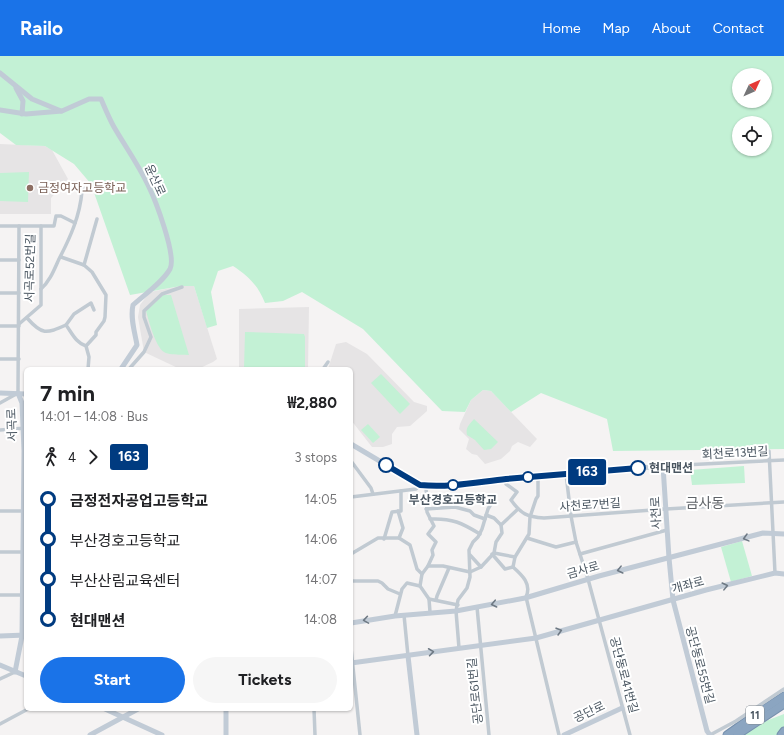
<!DOCTYPE html>
<html lang="en">
<head>
<meta charset="utf-8">
<style>
  body { margin:0; font-family:Figtree,"Noto Sans KR",sans-serif; background:#f6f6f6; color:#202124; height:100vh; display:flex; flex-direction:column; font-size:15px; white-space:nowrap }
  * { box-sizing:border-box; margin:0 }
  p { font-size:13px; color:#757577 }
  .icon { flex:none; width:22px; height:22px; fill:none; stroke:currentColor; stroke-width:2; stroke-linecap:round; stroke-linejoin:round }
  .map { position:relative; flex:1; overflow:hidden }
  .sheet { position:absolute; left:24px; top:311px; width:329px; height:344px; display:flex; flex-direction:column; background:#fff; border-radius:6px; box-shadow:0 1px 3px #0004 }
  .sheet>* { flex:none }
  .badge { padding:0 8px; border-radius:3px; font-size:14px; line-height:26px }
  .needle { width:26px; rotate:46deg }
  .fabs { position:absolute; left:732px; top:12px; display:grid; gap:8px }
  .fabs a { display:grid; place-items:center; width:40px; height:40px; border-radius:50%; background:#fff; box-shadow:0 1px 3px #0004; font-size:20px }
  .map>.badge { position:absolute; translate:-50% -50%; box-shadow:0 0 0 2px #fff }
  .legs { display:flex; align-items:center; gap:6px; height:44px; padding:0 16px; font-size:13px }
  .legs p { margin-inline-start:auto }
  .summary { display:flex; align-items:center; justify-content:space-between; height:68px; padding:0 16px }
  h1 { font-size:22px; font-weight:700; line-height:30px }
  .button { display:flex; gap:8px; margin-top:auto; padding:8px 16px }
  .button a { flex:1; height:46px; border-radius:24px; background:#1a73e8; color:#fff; font-size:16px; font-weight:700; line-height:46px; text-align:center }
  .button a+a { background:#f6f6f6; color:#202124 }
  ul { padding:0 16px; list-style:none }
  li { display:flex; align-items:center; gap:14px; height:40px; font-size:15px }
  li i { display:grid; place-items:center; width:6px; height:100%; margin:0 5px; background:currentColor }
  li i::after { content:''; width:10px; height:10px; margin:-5px; border:3px solid; border-radius:50%; background:#fff }
  li p { margin-inline-start:auto }
  li:first-child i { background:linear-gradient(#0000 50%,currentColor 0) }
  li:last-child i { background:linear-gradient(currentColor 50%,#0000 0) }
  header { display:flex; align-items:center; gap:24px; box-sizing:border-box; height:56px; padding:0 20px; background:#1a73e8; color:#fff }
  header strong { font-size:19px }
  nav { display:flex; gap:22px; margin-inline-start:auto; font-size:14px }
  .map>svg:first-child { display:block }
  .education { fill:#e6e4e5 }
  .green { fill:#c3f1d5; fill-rule:evenodd }
  .lines { fill:none; stroke-linecap:round; stroke-linejoin:round }
  .highway-casing { stroke:#7690ad; stroke-width:9 }
  .street { stroke:#c1cad2; stroke-width:3.5 }
  .secondary { stroke:#c1cbd6; stroke-width:5 }
  .highway { stroke:#8ba5c1; stroke-width:7 }
  .oneway { stroke:#6e7984 }
  .line-1-casing { stroke:#fff; stroke-width:9 }
  .line-1 { stroke:#003b80; stroke-width:6 }
  .education-dot { fill:#8d6e63; stroke:#fff; stroke-width:1.5 }
  .stop-1-dot { fill:#fff; stroke:#003b80; stroke-width:2 }
  .labels { text-anchor:middle; stroke-width:4; stroke-linejoin:round; paint-order:stroke }
  .shield { fill:#fff; stroke:#808990; stroke-width:1 }
  .shield-label { font-size:11px; font-weight:bold; fill:#4a5661 }
  .street-label { font-size:12px; fill:#4a5661; stroke:#fff }
  .education-label { font-size:12px; fill:#785e54; stroke:#fff; text-anchor:start }
  .stop-label { font-size:12px; font-weight:bold; fill:#4a5661; stroke:#fff; text-anchor:start }
  .quarter-label { font-size:14px; fill:#5f6368; stroke:#fff }
</style>
</head>
<body>
<header>
<strong>Railo</strong>
<nav><a>Home</a><a>Map</a><a>About</a><a>Contact</a></nav>
</header>
<div class="map">
<svg width="784" height="679" viewBox="0 0 784 679">
  <rect width="100%" height="100%" fill="#f5f3f3"/>
  <!-- education -->
  <g class="education">
    <path d="M0 88 45 90 52 94 68 123 51 142V158H0Z"/>
    <path d="M181 230H194L217 303 213 306 198 313H180L144 296 138 261 140 249 150 236Z"/>
    <path d="M309 251 308 313H239V253Z"/>
    <path d="M346 286 367 298 414 346 427 350V355L410 370 397 371 392 378V388L383 391H372L351 364V313H328L336 288Z"/>
    <path d="M483 334 491 335 537 383 530 391 518 386 512 390 510 395 501 403 485 408 477 399 472 398 466 393 469 383 459 373 460 368 471 344Z"/>
  </g>
  <!-- green -->
  <g class="green">
    <path d="M0 0H784V393L613 395 607 363 541 337 511 356 491 335 483 334 471 344 465 356 442 355 363 273 302 236 283 245 265 247C258 229 248 220 233 210L218 215 211 236 217 269 207 272 194 230H181L130 239 91 128 74 108 45 90 16 89 0 77ZM739 19H765V45H739ZM739 67H765V93H739Z"/>
    <path d="M29 116 28 146 0 145V117Z"/>
    <path d="M163 239H171L189 299C182 298 171 300 164 296 155 290 149 265 146 255Z"/>
    <path d="M245 276 304 278 305 281V311L244 313Z"/>
    <path d="M381 318 410 348 400 358 371 327Z"/>
    <path d="M474 363 498 386 491 393 484 394 475 384 467 379C465 371 470 368 474 363Z"/>
    <path d="M368 368 380 381 373 387 361 374Z"/>
    <path d="M744 410 745 427 692 429 690 414Z"/>
    <path d="M742 485 752 520 731 526 721 491Z"/>
    <path d="M784 658V679H744L761 667Z"/>
  </g>
  <g class="lines">
    <!-- highway casing -->
    <g class="highway-casing">
      <g id="highway">
        <path d="M727 679 755 659 784 640"/>
        <path d="M737 679 784 648"/>
        <path d="M781 679 784 675"/>
      </g>
    </g>
    <!-- street -->
    <g class="street">
      <path d="M0 170H54L56 160H61L75 167"/>
      <path d="M61 201 84 209 92 216 106 239 105 261 104 265 96 276V279L86 290"/>
      <path d="M0 204H19"/>
      <path d="M84 209 97 163"/>
      <path d="M41 233C50 225 54 214 59 203 70 182 80 160 82 135L91 128"/>
      <path d="M0 237H19"/>
      <path d="M27 262C42 279 46 278 66 269"/>
      <path d="M19 268 41 249V170"/>
      <path d="M0 270H19"/>
      <path d="M0 303H19"/>
      <path d="M88 313 89 301 86 290C76 287 72 277 66 269L74 258 91 247 94 254"/>
      <path d="M129 313 144 296 151 281 144 261V255L162 238 182 231"/>
      <path d="M323 313 328 306"/>
      <path d="M0 347 18 337 19 170"/>
      <path d="M0 374 26 372"/>
      <path d="M769 395 775 517"/>
      <path d="M351 405 371 432 373 438"/>
      <path d="M663 410 784 404"/>
      <path d="M566 418 571 460 576 486 588 523 630 679"/>
      <path d="M538 420V440L536 443 530 461 529 478 515 501 513 511C522 519 532 528 526 541L559 679"/>
      <path d="M505 424 506 428 517 436 511 444C521 458 527 461 544 462L666 453 784 446"/>
      <path d="M426 430 427 456 434 470 428 478 436 486 432 494 433 499 428 510"/>
      <path d="M351 441 416 433 420 429"/>
      <path d="M426 453 455 451 470 455 474 459 485 463"/>
      <path d="M0 455H26"/>
      <path d="M398 455 403 472 399 482"/>
      <path d="M430 463C452 462 462 467 480 478"/>
      <path d="M501 469 518 453"/>
      <path d="M527 482 556 491 576 486"/>
      <path d="M384 483 392 456 401 455V435"/>
      <path d="M0 496H26"/>
      <path d="M494 497 515 501"/>
      <path d="M351 498 378 482H399L410 489 417 513 422 518 428 510H443L470 516 481 511 494 497 496 486 502 477 501 469 494 462 486 459"/>
      <path d="M492 498 505 513 513 511"/>
      <path d="M580 498 667 474"/>
      <path d="M470 499 481 511"/>
      <path d="M422 518 420 530 429 543 430 556"/>
      <path d="M351 525H378L382 527 388 533 400 538"/>
      <path d="M0 539H26"/>
      <path d="M429 543 458 549"/>
      <path d="M436 544 437 540 449 512"/>
      <path d="M477 551 489 679"/>
      <path d="M404 559 408 600"/>
      <path d="M395 560 402 533 407 527 420 530"/>
      <path d="M351 592 360 679"/>
      <path d="M459 592 456 555 458 544 467 532 470 521 469 494 473 486 478 481 482 473 488 453 491 448"/>
      <path d="M0 623 15 616"/>
      <path d="M314 653 315 679"/>
      <path d="M0 668 28 653"/>
      <path d="M710 679 736 665 784 633"/>
    </g>
    <!-- secondary -->
    <g class="secondary">
      <path d="M0 17 32 43 61 55"/>
      <path d="M16 32 23 45 22 58"/>
      <path d="M0 54 26 58 62 55 89 43H101C105 52 109 62 114 71 125 90 138 108 148 129 155 143 177 200 170 213 162 227 145 238 133 249 130 262 135 277 137 289L121 313"/>
      <path d="M0 337 26 338"/>
      <path d="M351 388 420 429C453 432 488 425 521 422 568 417 616 414 663 410L669 502 673 544 707 675 710 679"/>
      <path d="M351 567 395 560 456 555 525 542 599 520 763 477 784 478"/>
      <path d="M0 580 26 579"/>
      <path d="M408 600 417 679"/>
      <path d="M351 607 536 582 706 534 775 517 784 518"/>
      <path d="M0 609 26 620"/>
      <path d="M15 616 22 580 24 395 22 347 18 337"/>
      <path d="M105 653 162 679"/>
      <path d="M226 653V679"/>
      <path d="M90 679 138 653"/>
      <path d="M564 679 622 652"/>
    </g>
    <!-- highway -->
    <use href="#highway" class="highway"/>
  </g>
  <!-- one-way arrows -->
  <defs><path id="oneway-chevron" d="M-2-3.5L2.5 0L-2 3.5" fill="none" stroke-width="1.6" stroke-linecap="round" stroke-linejoin="round"/></defs>
  <g class="oneway">
    <use href="#oneway-chevron" transform="translate(746 482) rotate(165)"/>
    <use href="#oneway-chevron" transform="translate(620 514) rotate(166)"/>
    <use href="#oneway-chevron" transform="translate(725 530) rotate(-14)"/>
    <use href="#oneway-chevron" transform="translate(494 548) rotate(168)"/>
    <use href="#oneway-chevron" transform="translate(366 564) rotate(171)"/>
    <use href="#oneway-chevron" transform="translate(559 575) rotate(-16)"/>
    <use href="#oneway-chevron" transform="translate(431 596) rotate(-8)"/>
  </g>
  <g class="lines">
    <!-- line-1 casing -->
    <g class="line-1-casing">
      <path id="line-1" d="M386 409 420 429C449 432 478 426 506 423 550 419 594 416 638 412"/>
    </g>
    <!-- line-1 -->
    <use href="#line-1" class="line-1"/>
  </g>
  <!-- markers -->
  <circle class="education-dot" cx="30" cy="132" r="4"/>
  <g class="stop-1-dot">
    <circle cx="386" cy="409" r="7"/>
    <circle cx="638" cy="412" r="7"/>
    <circle cx="528" cy="421" r="5"/>
    <circle cx="453" cy="429" r="5"/>
  </g>
  <g class="labels">
    <!-- shield labels -->
    <rect class="shield" x="746" y="650" width="18" height="18" rx="3"/>
    <g class="shield-label">
      <text x="755" y="663">11</text>
    </g>
    <!-- street labels -->
    <g class="street-label">
      <text transform="translate(155 124) rotate(65)" y="4">윤산로</text>
      <text transform="translate(30 212) rotate(-89)" y="4">서곡로52번길</text>
      <text transform="translate(12 369) rotate(-92)" y="4">서곡로</text>
      <text transform="translate(735 397) rotate(-3)" y="4">회천로13번길</text>
      <text transform="translate(590 449) rotate(-4)" y="4">사천로7번길</text>
      <text transform="translate(656 457) rotate(-93)" y="4">사천로</text>
      <text transform="translate(583 514) rotate(-16)" y="4">금사로</text>
      <text transform="translate(688 529) rotate(-15)" y="4">개좌로</text>
      <text transform="translate(700 609) rotate(75)" y="4">공단동로55번길</text>
      <text transform="translate(624 619) rotate(75)" y="4">공단동로41번길</text>
      <text transform="translate(475 635) rotate(-96)" y="4">공단로61번길</text>
      <text transform="translate(589 656) rotate(-25)" y="4">공단로</text>
    </g>
    <!-- education labels -->
    <g class="education-label">
      <text x="38" y="136">금정여자고등학교</text>
    </g>
    <!-- stop labels -->
    <g class="stop-label">
      <text x="649" y="416">현대맨션</text>
      <text x="453" y="448" text-anchor="middle">부산경호고등학교</text>
    </g>
    <!-- quarter labels -->
    <g class="quarter-label">
      <text x="705" y="452">금사동</text>
    </g>
  </g>
</svg>
<div class="fabs">
<a><svg class="needle" viewBox="-14 -14 28 28"><path d="M0-13l5 13h-10z" fill="#e53935"/><path d="M0 13l5-13h-10z" fill="#757577"/></svg></a>
<a><svg class="icon" aria-label="locate" viewBox="0 0 24 24"><circle cx="12" cy="12" r="6"/><path d="M12 2v4M12 18v4M2 12h4M18 12h4"/></svg></a>
</div>
<b class="badge" style="left:587px;top:416px;background:#003b80;color:#fff">163</b>
<section class="sheet">
<div class="summary"><div><h1>7 min</h1><p>14:01 – 14:08 · Bus</p></div><b>₩2,880</b></div>
<div class="legs"><svg class="icon" aria-label="walk" viewBox="0 0 24 24"><circle cx="13" cy="4" r="2"/><path d="M13 8l-2 6 4 7M11 14l-3 7M7 12l3-4h3l4 4"/></svg>4<svg class="icon" aria-label="forward" viewBox="0 0 24 24"><path d="M9 5l7 7-7 7"/></svg><b class="badge" style="background:#003b80;color:#fff">163</b><p>3 stops</p></div>
<ul>
<li><i style="color:#003b80"></i><b>금정전자공업고등학교</b><p>14:05</p></li>
<li><i style="color:#003b80"></i><span>부산경호고등학교</span><p>14:06</p></li>
<li><i style="color:#003b80"></i><span>부산산림교육센터</span><p>14:07</p></li>
<li><i style="color:#003b80"></i><b>현대맨션</b><p>14:08</p></li>
</ul>
<div class="button"><a>Start</a><a>Tickets</a></div>
</section>
</div>
</body>
</html>
